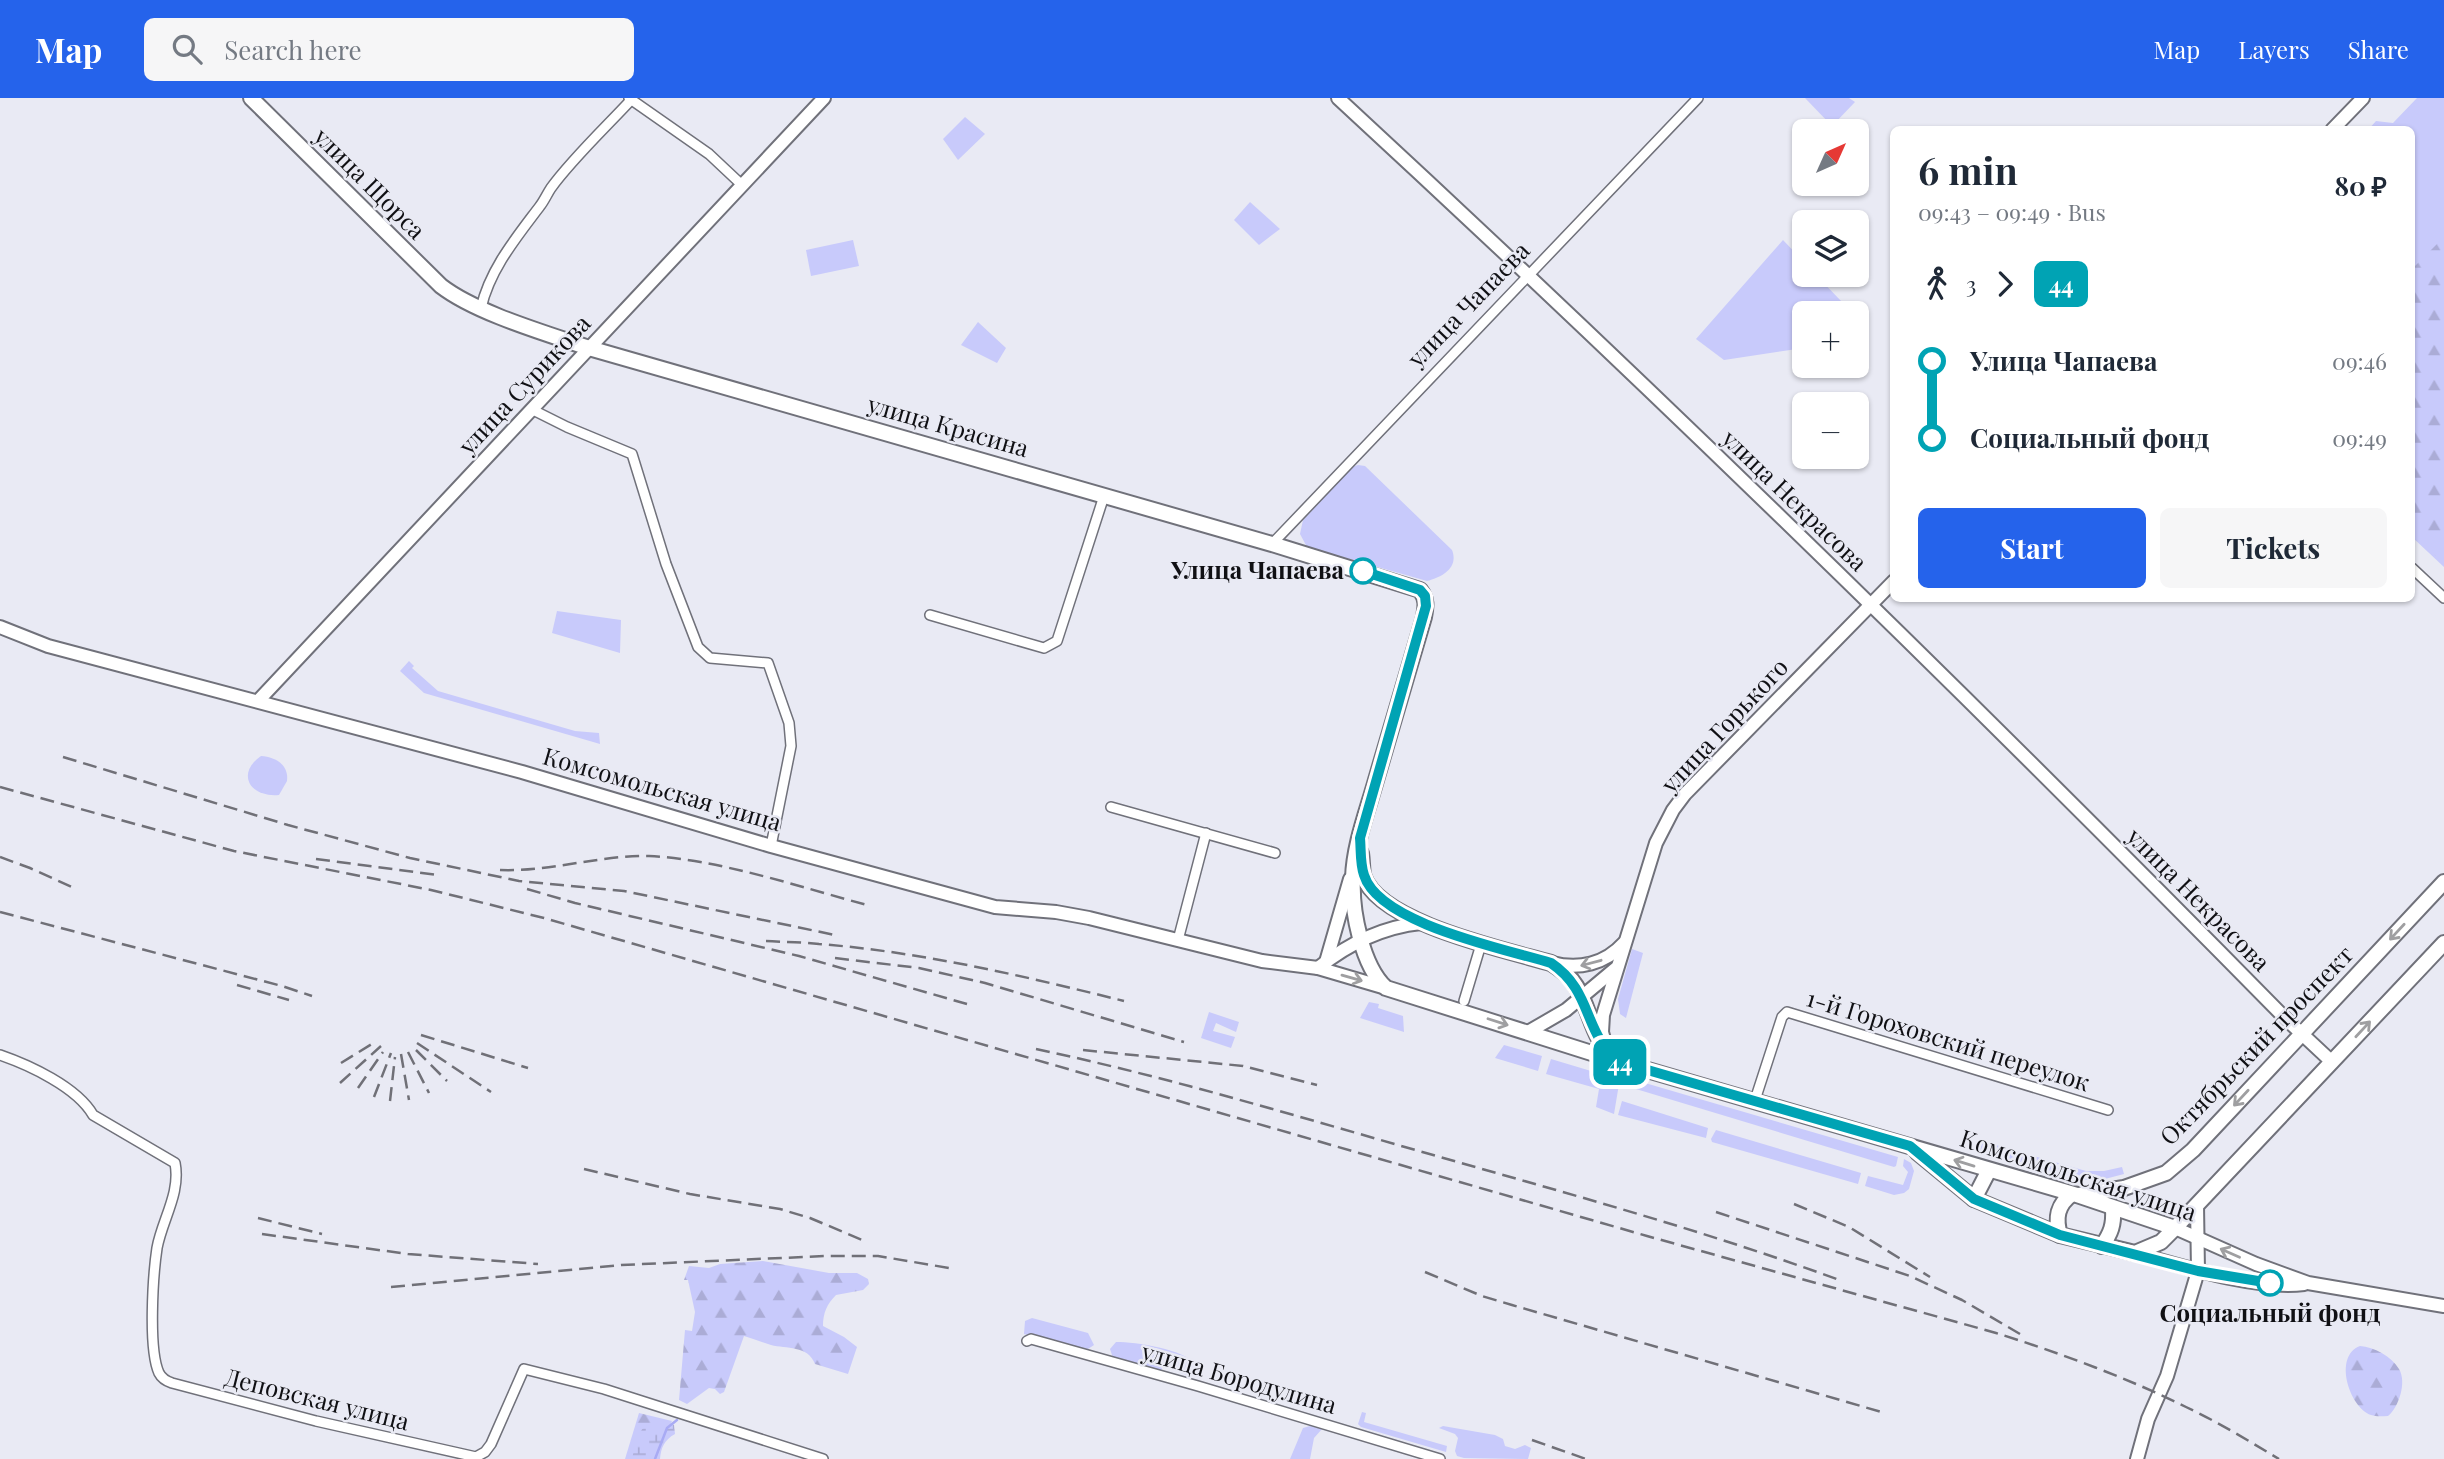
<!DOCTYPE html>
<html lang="en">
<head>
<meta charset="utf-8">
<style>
  body { margin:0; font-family:"Playfair Display",serif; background:#f6f6f7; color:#1f2937; height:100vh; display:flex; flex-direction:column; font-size:26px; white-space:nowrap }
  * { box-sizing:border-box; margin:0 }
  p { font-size:23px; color:#747a83 }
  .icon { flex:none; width:38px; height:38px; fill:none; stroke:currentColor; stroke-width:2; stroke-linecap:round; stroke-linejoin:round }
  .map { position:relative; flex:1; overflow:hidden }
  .side { position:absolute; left:1890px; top:28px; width:525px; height:476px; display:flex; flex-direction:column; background:#fff; border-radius:10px; box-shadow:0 2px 5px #0004 }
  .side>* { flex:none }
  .badge { padding:0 14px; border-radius:10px; font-size:24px; line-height:46px }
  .needle { width:46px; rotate:45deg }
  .buttons { position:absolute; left:1792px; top:21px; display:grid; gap:14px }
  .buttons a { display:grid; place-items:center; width:77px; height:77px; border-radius:10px; background:#fff; box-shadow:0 2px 5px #0004; font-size:35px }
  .map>.badge { position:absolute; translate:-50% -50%; box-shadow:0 0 0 4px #fff }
  .legs { display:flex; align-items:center; gap:10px; height:77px; padding:0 28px; font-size:23px }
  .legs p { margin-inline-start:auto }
  .head { display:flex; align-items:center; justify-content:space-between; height:119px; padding:0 28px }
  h1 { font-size:38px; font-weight:700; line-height:52px }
  .action { display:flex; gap:14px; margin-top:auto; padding:14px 28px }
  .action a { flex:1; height:80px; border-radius:10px; background:#2563eb; color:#fff; font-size:28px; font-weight:700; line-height:80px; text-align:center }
  .action a+a { background:#f6f6f7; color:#1f2937 }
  ul { padding:0 28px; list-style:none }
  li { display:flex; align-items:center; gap:24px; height:77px; font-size:26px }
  li i { display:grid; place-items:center; width:10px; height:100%; margin:0 9px; background:currentColor }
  li i::after { content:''; width:18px; height:18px; margin:-9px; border:5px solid; border-radius:50%; background:#fff }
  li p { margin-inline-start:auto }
  li:first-child i { background:linear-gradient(#0000 50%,currentColor 0) }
  li:last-child i { background:linear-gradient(currentColor 50%,#0000 0) }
  header { display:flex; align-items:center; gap:42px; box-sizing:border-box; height:98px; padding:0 35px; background:#2563eb; color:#fff }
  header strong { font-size:33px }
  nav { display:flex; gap:38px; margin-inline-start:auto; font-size:24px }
  .search { width:490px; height:63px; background:#f6f6f7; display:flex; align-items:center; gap:18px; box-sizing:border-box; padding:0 24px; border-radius:10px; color:#747a83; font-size:26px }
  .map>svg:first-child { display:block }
  .green { fill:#c8cafb }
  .forest { fill:url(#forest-firs) }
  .wetland { fill:url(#wetland-marsh) }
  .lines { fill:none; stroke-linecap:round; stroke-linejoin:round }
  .stream { stroke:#a9abf4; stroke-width:2.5 }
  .street-casing { stroke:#70717a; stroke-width:12 }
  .secondary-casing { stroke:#70717a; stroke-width:16 }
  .primary-casing { stroke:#70717a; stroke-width:18 }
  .street { stroke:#fff; stroke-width:9 }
  .secondary { stroke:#fff; stroke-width:12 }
  .primary { stroke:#fff; stroke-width:14 }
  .rail { stroke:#707077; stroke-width:2.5; stroke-dasharray:14 7; stroke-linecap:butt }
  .oneway { stroke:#9f9fa1 }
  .line-1-casing { stroke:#fff; stroke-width:16 }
  .line-1 { stroke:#00a3b4; stroke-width:10 }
  .stop-1-dot { fill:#fff; stroke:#00a3b4; stroke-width:3.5 }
  .labels { text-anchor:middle; stroke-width:5; stroke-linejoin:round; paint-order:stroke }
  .street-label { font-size:24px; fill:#101014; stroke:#e9eaf4 }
  .stop-label { font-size:24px; font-weight:bold; fill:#101014; stroke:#e9eaf4; text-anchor:end }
</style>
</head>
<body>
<header>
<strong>Map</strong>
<div class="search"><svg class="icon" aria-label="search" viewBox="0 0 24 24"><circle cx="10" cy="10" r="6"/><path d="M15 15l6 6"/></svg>Search here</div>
<nav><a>Map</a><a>Layers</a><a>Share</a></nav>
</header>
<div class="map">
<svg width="2444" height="1361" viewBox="0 0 2444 1361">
  <defs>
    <pattern id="forest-firs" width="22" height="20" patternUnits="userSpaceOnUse" patternTransform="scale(1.75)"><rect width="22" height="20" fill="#c8cafb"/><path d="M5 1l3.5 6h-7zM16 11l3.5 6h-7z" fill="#abacd6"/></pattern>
    <pattern id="wetland-marsh" width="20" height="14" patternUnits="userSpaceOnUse" patternTransform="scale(1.75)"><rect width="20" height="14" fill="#c8cafb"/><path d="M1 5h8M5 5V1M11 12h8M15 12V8" fill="none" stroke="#abacd6"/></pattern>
  </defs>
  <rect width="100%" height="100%" fill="#e9eaf4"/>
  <!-- green -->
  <g class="green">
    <path d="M1805 0H1849L1855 4 1832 28Z"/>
    <path d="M2417 0H2444V469L2412 439V32H2368L2376 23 2393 25Z"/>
    <path d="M965 19 985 36 958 62 943 41Z"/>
    <path d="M1250 104 1280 131 1259 147 1234 122Z"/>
    <path d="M853 142 859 168 811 178 806 152Z"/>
    <path d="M1783 142 1804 164V177H1816L1842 204 1832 215H1804V243L1797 251 1724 262 1696 241Z"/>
    <path d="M978 224 1006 250 997 265 961 247Z"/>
    <path d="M1358 367 1365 368 1452 452C1459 470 1442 479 1427 483L1307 449 1300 436 1303 422 1352 369Z"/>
    <path d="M557 513 621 522 620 555 552 535Z"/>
    <path d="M409 563 414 568 412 570 438 593 575 633 599 635 600 646 424 595 400 573Z"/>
    <path d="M261 658C276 659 289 667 287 683L279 697C251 700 235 676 261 658Z"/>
    <path d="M1632 851 1643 855 1626 920 1620 916 1618 901Z"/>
    <path d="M1369 904 1379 906 1378 910 1403 918 1404 934 1360 920Z"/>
    <path d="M1209 914 1239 924 1236 934 1216 925 1213 933 1235 939 1231 950 1201 940Z"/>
    <path d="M1504 947 1542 958 1538 973 1495 960Z"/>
    <path d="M1551 961 1601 976 1610 984 1619 986 1614 1016 1596 1009 1599 991 1546 976Z"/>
    <path d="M1628 980 1898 1059 1896 1068 1894 1069 1626 988Z"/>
    <path d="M1622 1003 1708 1030 1706 1040 1618 1017Z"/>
    <path d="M1716 1032 1861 1075 1858 1086 1712 1044 1711 1041Z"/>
    <path d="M1985 1044 2086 1073H2104L2122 1069 2124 1076 2101 1082H2082L1980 1052 1982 1045Z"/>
    <path d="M1904 1061 1911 1065 1914 1073 1909 1091 1904 1095 1894 1097 1865 1088 1868 1078 1903 1087 1908 1074 1903 1068Z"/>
    <path d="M1032 1220 1088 1235 1094 1247 1088 1251 1066 1248 1024 1236 1025 1223Z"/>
    <path d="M1116 1244C1136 1244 1184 1251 1197 1267L1194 1276 1186 1277 1163 1268 1160 1274 1113 1260 1110 1251Z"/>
    <path d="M1362 1314 1366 1315 1364 1324 1447 1348 1446 1354 1361 1329 1358 1326Z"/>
    <path d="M1310 1328 1322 1331 1314 1340 1310 1361H1290L1303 1330Z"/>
    <path d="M1443 1328 1495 1337 1503 1341 1505 1348 1515 1351 1525 1347 1531 1350 1528 1361 1464 1360 1457 1358 1455 1353 1458 1340 1455 1336 1439 1330Z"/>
  </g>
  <!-- forest -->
  <g class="forest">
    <path d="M2444 139V447L2437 452 2444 466 2412 435V171Z"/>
    <path d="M763 1163 829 1175H857L868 1181 869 1186 863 1192 836 1197C827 1206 823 1215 823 1228L844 1239 857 1249 848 1276 815 1266C808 1247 786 1251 771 1247 762 1244 753 1241 744 1238L724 1294 720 1296 715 1291 709 1290 687 1306 679 1302 685 1232 692 1233 695 1214 688 1182H684L689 1168 709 1170 720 1166Z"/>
    <path d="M2360 1248C2374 1249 2391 1258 2399 1271 2407 1284 2399 1309 2388 1318 2382 1318 2377 1319 2371 1317 2349 1309 2333 1258 2360 1248Z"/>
    <path d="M639 1315 672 1323 654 1361H625Z"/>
  </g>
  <!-- wetland -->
  <path class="wetland" d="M665 1323 674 1327 675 1336C664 1342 661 1350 660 1361H632C635 1349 636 1337 645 1328H656Z"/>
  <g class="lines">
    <!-- stream -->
    <path class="stream" d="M655 1361 667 1330 677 1322"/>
    <!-- street casing -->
    <g class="street-casing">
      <g id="street">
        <path d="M629 0 709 56 742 87"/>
        <path d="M481 210C490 171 516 140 540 108 544 103 547 96 551 90 572 61 606 29 631 2"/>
        <path d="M531 311 567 329 632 356 666 466 698 549 710 560 768 565 789 625 791 648 771 748"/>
        <path d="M1272 446 1698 0"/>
        <path d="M2412 470 2444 500"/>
        <path d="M930 517 1044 550 1057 543 1104 398"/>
        <path d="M1111 709 1275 755"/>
        <path d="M1178 842 1206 735"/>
        <path d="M1464 903 1479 853"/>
        <path d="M0 957C29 967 77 989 93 1017L175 1065C181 1095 162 1122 157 1150 153 1177 148 1251 159 1275 162 1281 166 1283 172 1285L316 1323 476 1359 485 1354 491 1346 524 1271 604 1291 823 1361"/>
        <path d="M1755 1002 1782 919 1787 914 2108 1012"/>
        <path d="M1027 1243 1031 1241 1198 1288 1440 1361"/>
      </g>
    </g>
    <!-- secondary casing -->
    <g class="secondary-casing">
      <g id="secondary">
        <path d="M1338 0C1662 299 1977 607 2286 921L2332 964"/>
        <path d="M2332 32 2363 0"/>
        <path d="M0 529 48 548 522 674 771 748 995 809 1056 814 1089 820 1262 863 1318 870 1386 890"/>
        <path d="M258 603 824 0"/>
        <path d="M1326 864 1350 781"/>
        <path d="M1552 865C1579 872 1605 866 1624 845"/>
        <path d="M1318 870C1348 846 1382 829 1421 825"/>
        <path d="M1528 934 1566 912 1615 871"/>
        <path d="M1605 945 1602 934 1603 917 1656 745 1673 712 1685 696 1894 483"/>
        <path d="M2175 1130 2256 1166 2308 1185 2444 1208"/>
        <path d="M2135 1155C2181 1168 2257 1192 2304 1186"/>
        <path d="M2137 1361 2148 1321 2167 1278 2198 1173 2197 1107"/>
      </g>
    </g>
    <!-- primary casing -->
    <g class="primary-casing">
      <g id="primary">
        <path d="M251 0 441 188C476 215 545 235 589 250L1272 446 1420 492C1427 501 1426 508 1424 519 1408 573 1392 628 1376 682 1367 714 1354 747 1353 780 1351 812 1362 868 1386 890L1620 964 2077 1097 2175 1130"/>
        <path d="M1361 755C1362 762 1362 770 1363 777 1378 825 1506 852 1551 865 1561 871 1570 878 1576 888 1591 912 1592 943 1616 961"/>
        <path d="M1917 1054 1974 1101 2060 1137 2135 1155 2161 1144 2175 1130 2444 845"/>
        <path d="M2079 1097 2124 1090 2166 1075 2193 1052 2444 784"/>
        <path d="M1974 1101 1989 1072"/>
        <path d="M2060 1137C2055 1120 2057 1107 2072 1096"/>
        <path d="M2102 1148C2111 1135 2114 1127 2113 1111"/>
      </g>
    </g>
    <!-- street -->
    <use href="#street" class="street"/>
    <!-- secondary -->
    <use href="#secondary" class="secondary"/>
    <!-- primary -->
    <use href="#primary" class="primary"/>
    <!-- rail -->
    <g class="rail">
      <path d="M63 659 288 727 410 760 519 783 624 793 835 837"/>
      <path d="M0 689 234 753 431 792 544 820 1647 1138 1996 1235C2057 1254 2128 1280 2186 1309 2218 1324 2249 1343 2279 1361"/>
      <path d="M0 759 30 770 76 791"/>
      <path d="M316 761 437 777"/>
      <path d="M500 772C550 774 599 757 649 758 717 761 800 789 867 807"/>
      <path d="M527 791 575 805 799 858 967 906"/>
      <path d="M0 814 282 888 312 898"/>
      <path d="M766 843C784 844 802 844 819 846 922 854 1024 878 1124 903"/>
      <path d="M835 860 919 870 985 885 1184 944"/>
      <path d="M237 887 289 902"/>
      <path d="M421 937 528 970"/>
      <path d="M417 945 491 994"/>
      <path d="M1036 951C1168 979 1296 1018 1426 1055 1566 1095 1706 1133 1842 1183"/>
      <path d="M416 952 447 983"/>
      <path d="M1083 952 1243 968 1317 987"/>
      <path d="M408 954 429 995"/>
      <path d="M401 956 409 1002"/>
      <path d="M341 965 375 944"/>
      <path d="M340 985 381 948"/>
      <path d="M358 990 383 954"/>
      <path d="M374 999 391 955"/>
      <path d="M390 1003 395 959"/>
      <path d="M584 1071 690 1096 780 1111 810 1120 867 1144"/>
      <path d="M1794 1106 1849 1129 1930 1179"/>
      <path d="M1716 1114 1910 1178 1962 1202 2020 1236"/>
      <path d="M258 1120 322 1136"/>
      <path d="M262 1136 408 1156 538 1166"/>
      <path d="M1425 1174 1482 1198 1512 1207 1885 1315"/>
      <path d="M391 1189 621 1167 826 1158H878L949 1170"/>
      <path d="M1532 1342 1586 1361"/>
    </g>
  </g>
  <!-- one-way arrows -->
  <defs><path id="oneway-shaft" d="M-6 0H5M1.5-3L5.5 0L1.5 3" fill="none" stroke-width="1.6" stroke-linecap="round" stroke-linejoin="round" transform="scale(1.75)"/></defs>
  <g class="oneway">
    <use href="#oneway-shaft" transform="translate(2397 834) rotate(133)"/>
    <use href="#oneway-shaft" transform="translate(1591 865) rotate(165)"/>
    <use href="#oneway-shaft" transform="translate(1352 880) rotate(16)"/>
    <use href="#oneway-shaft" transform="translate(1498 924) rotate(18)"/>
    <use href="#oneway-shaft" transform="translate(2363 931) rotate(-47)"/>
    <use href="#oneway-shaft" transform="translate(2241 1000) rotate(133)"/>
    <use href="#oneway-shaft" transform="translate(1964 1065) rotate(-163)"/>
    <use href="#oneway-shaft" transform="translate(2230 1155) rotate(-156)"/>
  </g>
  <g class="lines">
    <!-- line-1 casing -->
    <g class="line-1-casing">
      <path id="line-1" d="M1363 473 1420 492 1425 498 1426 508 1360 740C1361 751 1360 766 1364 777 1379 826 1506 851 1551 865 1594 894 1582 935 1620 964L1910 1048 1974 1101 2060 1137 2198 1173 2270 1185"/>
    </g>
    <!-- line-1 -->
    <use href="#line-1" class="line-1"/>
  </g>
  <!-- markers -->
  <g class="stop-1-dot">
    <circle cx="1363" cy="473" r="12"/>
    <circle cx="2270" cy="1185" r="12"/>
  </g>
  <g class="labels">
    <!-- street labels -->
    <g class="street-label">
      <text transform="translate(369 86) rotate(45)" y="8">улица Щорса</text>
      <text transform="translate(1469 207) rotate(-46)" y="8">улица Чапаева</text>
      <text transform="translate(525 287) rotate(-47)" y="8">улица Сурикова</text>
      <text transform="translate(948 329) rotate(16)" y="8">улица Красина</text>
      <text transform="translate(1794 403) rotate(44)" y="8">улица Некрасова</text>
      <text transform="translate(1725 628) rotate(-47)" y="8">улица Горького</text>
      <text transform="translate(662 692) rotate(16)" y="8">Комсомольская улица</text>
      <text transform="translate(2198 802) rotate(45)" y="8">улица Некрасова</text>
      <text transform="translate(1948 943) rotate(17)" y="8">1-й Гороховский переулок</text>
      <text transform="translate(2257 948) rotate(-46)" y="8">Октябрьский проспект</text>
      <text transform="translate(2078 1078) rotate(18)" y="8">Комсомольская улица</text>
      <text transform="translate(1239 1281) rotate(16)" y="8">улица Бородулина</text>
      <text transform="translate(317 1302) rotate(14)" y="8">Деповская улица</text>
    </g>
    <!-- stop labels -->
    <g class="stop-label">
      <text x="1344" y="481">Улица Чапаева</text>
      <text x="2270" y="1224" text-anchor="middle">Социальный фонд</text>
    </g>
  </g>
</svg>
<div class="buttons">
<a><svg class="needle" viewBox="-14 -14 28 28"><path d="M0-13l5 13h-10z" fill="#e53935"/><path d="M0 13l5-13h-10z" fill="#747a83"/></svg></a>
<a><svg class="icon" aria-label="layers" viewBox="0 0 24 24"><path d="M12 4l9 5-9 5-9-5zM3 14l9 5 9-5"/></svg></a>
<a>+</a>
<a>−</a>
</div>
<b class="badge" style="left:1620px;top:964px;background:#00a3b4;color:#fff">44</b>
<section class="side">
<div class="head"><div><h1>6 min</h1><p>09:43 – 09:49 · Bus</p></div><b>80 ₽</b></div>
<div class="legs"><svg class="icon" aria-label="walk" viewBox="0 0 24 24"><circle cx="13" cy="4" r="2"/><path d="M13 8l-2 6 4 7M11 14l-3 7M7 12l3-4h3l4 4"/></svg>3<svg class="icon" aria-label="forward" viewBox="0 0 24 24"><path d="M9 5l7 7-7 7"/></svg><b class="badge" style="background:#00a3b4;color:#fff">44</b></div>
<ul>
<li><i style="color:#00a3b4"></i><b>Улица Чапаева</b><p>09:46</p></li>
<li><i style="color:#00a3b4"></i><b>Социальный фонд</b><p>09:49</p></li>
</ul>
<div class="action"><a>Start</a><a>Tickets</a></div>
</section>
</div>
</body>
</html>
